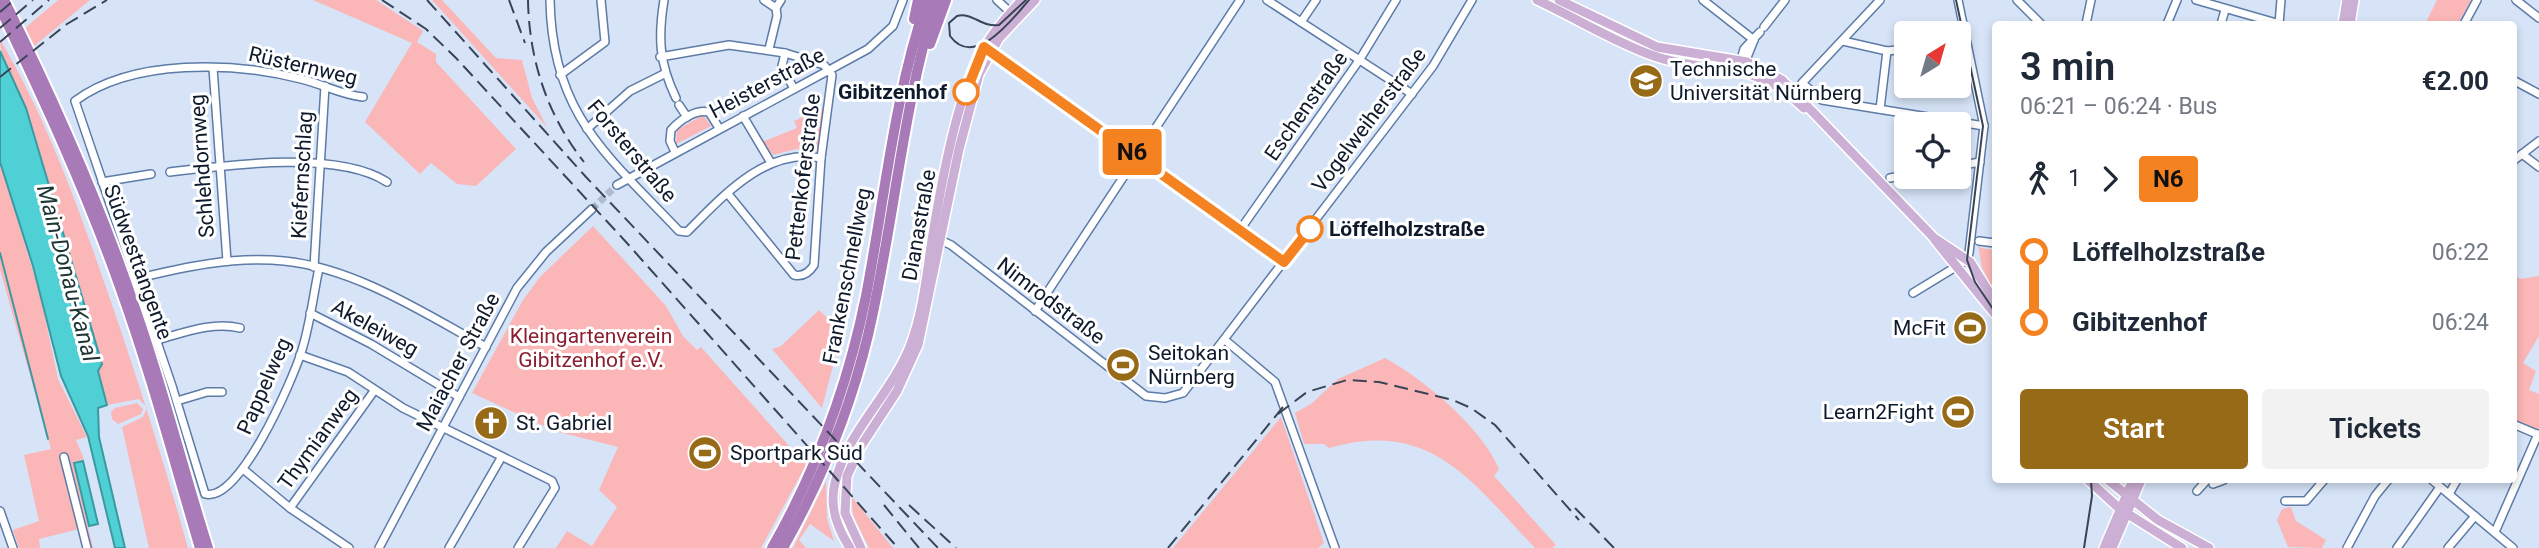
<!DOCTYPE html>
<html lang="en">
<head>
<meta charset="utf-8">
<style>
  body { margin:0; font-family:Roboto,sans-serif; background:#f2f2f3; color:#1f2937; height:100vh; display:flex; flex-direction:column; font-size:26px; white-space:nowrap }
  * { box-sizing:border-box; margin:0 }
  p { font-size:23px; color:#747a83 }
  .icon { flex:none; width:38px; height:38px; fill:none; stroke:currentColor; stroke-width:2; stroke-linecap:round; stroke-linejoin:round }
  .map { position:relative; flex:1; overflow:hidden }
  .details { position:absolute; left:1992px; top:21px; width:525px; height:462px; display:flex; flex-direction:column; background:#fff; border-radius:7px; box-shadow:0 4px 10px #0003 }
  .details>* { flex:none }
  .badge { padding:0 14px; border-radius:5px; font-size:24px; line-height:46px }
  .needle { width:46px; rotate:37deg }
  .buttons { position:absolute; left:1894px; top:21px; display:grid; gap:14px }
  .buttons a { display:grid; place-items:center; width:77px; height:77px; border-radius:7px; background:#fff; box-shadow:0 4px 10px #0003; font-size:35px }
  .map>.badge { position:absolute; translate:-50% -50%; box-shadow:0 0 0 4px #fff }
  .legs { display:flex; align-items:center; gap:10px; height:77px; padding:0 28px; font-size:23px }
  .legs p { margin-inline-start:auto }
  .summary { display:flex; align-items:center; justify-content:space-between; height:119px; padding:0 28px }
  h1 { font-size:38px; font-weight:600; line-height:52px }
  .primary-button { display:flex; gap:14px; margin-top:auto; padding:14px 28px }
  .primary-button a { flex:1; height:80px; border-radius:7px; background:#976a18; color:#fff; font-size:28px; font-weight:600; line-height:80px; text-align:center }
  .primary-button a+a { background:#f2f2f3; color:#1f2937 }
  ul { padding:0 28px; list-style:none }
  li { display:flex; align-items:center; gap:24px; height:70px; font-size:26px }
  li i { display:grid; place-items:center; width:10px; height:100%; margin:0 9px; background:currentColor }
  li i::after { content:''; width:18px; height:18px; margin:-9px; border:5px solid; border-radius:50%; background:#fff }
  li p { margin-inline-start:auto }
  li:first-child i { background:linear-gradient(#0000 50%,currentColor 0) }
  li:last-child i { background:linear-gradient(currentColor 50%,#0000 0) }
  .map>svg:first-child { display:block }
  .green { fill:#fbb6b7 }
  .water { fill:#4ed0d4; stroke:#3b99a2; stroke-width:2 }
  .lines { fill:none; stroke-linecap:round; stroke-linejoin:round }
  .stream { stroke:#3b99a2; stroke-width:2 }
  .minor-tunnel { stroke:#afbccf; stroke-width:7; stroke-dasharray:7 3.5; stroke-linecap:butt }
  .minor-casing { stroke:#5d7ba7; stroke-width:10 }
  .major-casing { stroke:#fff; stroke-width:12 }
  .highway-casing { stroke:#fff; stroke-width:14 }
  .minor { stroke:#fff; stroke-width:7 }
  .major { stroke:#cbafd4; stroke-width:9 }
  .highway { stroke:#a87ab7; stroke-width:10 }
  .tram { stroke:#394457; stroke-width:2 }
  .rail { stroke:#394457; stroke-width:2; stroke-dasharray:14 7; stroke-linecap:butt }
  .line-1-casing { stroke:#fff; stroke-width:16 }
  .line-1 { stroke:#f58220; stroke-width:10 }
  .stop-1-dot { fill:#fff; stroke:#f58220; stroke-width:3.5 }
  .labels { text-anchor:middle; stroke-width:6; stroke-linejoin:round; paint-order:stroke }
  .street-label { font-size:21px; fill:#0f1a2c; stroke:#fff }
  .poi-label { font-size:21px; fill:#0f1a2c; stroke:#fff; text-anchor:start }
  .stop-label { font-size:21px; font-weight:bold; fill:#0f1a2c; stroke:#fff; text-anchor:end }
  .park-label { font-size:21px; fill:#8b1f30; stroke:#fff }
  .water-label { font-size:23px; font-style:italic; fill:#1e3535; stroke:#fff }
</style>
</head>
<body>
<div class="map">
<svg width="2539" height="548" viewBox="0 0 2539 548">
  <rect width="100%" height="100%" fill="#d7e4f8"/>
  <!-- green -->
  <g class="green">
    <path d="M58 0H90L33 47 24 29Z"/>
    <path d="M313 0H376L423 31 417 42 436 54V62L516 149 476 186 457 184 431 163 420 174 365 122 412 43Z"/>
    <path d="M432 0H442L496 58 522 60 532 98 547 127Z"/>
    <path d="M2437 0H2471L2458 24 2426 22Z"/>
    <path d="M0 39C43 113 73 192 101 273 133 364 162 455 188 548H149L122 427 143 417 147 408 139 399 107 405 98 371 102 364C78 280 54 196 27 113 20 89 0 63 0 39Z"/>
    <path d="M825 107 818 152 796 149 773 155 762 142 797 128 794 121Z"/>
    <path d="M703 115 711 126 676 144 677 130Z"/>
    <path d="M0 162 40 294 58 379 87 437 76 440 84 459 73 462 93 548H88L83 528 39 539 40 548H19L13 530 39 521 24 455 51 449 0 270Z"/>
    <path d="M593 226 666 306 683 336 697 350 701 347 806 465 761 548H556L567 531 592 546 617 507 599 490 618 447 555 431 472 393 523 300 540 277Z"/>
    <path d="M1978 244 1981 248 1995 250 1992 287 1982 268Z"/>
    <path d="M2513 274 2520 279 2539 276V336L2523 363 2536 371 2529 390 2539 394V431L2513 421Z"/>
    <path d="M819 310 832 322 840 311 846 315 822 408 772 349 781 346Z"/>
    <path d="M1385 358C1426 381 1480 426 1499 469L1494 476 1556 545 1552 548H1535C1472 482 1431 418 1329 448L1324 444H1304L1295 413 1311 404 1338 379Z"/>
    <path d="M137 403 143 409 141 414 118 424 112 419 111 412 115 408Z"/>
    <path d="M1281 417 1324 543 1318 548H1173Z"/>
    <path d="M826 481 827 519 834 541 810 524 799 540 806 548H793Z"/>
    <path d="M851 496 893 548H869L853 515Z"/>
    <path d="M2291 507 2296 521 2326 540 2322 548 2288 547 2277 520 2282 509Z"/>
  </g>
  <!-- water -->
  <g class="water">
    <path d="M0 51 26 108 102 364 98 371 107 405 98 408 99 437 125 548H115L88 436 61 376 33 266 0 162Z"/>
    <path d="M83 461 98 524 89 526 74 463Z"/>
  </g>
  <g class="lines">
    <!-- stream -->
    <path class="stream" d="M0 253 48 439"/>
    <!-- minor-tunnel -->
    <path class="minor-tunnel" d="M592 209 617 185"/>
    <!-- minor casing -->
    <g class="minor-casing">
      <g id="minor">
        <path d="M550 0C552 114 606 154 679 231L687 232C723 196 766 147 821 158"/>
        <path d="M664 0C658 37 659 63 676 98"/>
        <path d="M764 0 776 8"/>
        <path d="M997 0 1010 12"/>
        <path d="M1267 0 1412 94"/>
        <path d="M1703 0 1754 40"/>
        <path d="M1880 0 1802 83 1822 100 1984 126"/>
        <path d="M2017 0 2041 24"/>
        <path d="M2196 0 2280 24"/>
        <path d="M2516 0 2539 18"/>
        <path d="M1301 22 1316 0"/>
        <path d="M2086 24 2091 0"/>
        <path d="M2167 24 2177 0"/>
        <path d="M2221 24 2225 10"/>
        <path d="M2279 24 2281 0"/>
        <path d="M2464 24 2477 0"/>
        <path d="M1764 27 1785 0"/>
        <path d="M1843 41 1887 51 1906 49"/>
        <path d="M769 49 777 16 776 8 781 0"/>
        <path d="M988 49 1285 262"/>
        <path d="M660 57 729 45 785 53"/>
        <path d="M1744 65 1754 40"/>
        <path d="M213 68 227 261"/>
        <path d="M1738 70 1744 49 1760 32"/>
        <path d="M560 75 605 42 601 0"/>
        <path d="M2513 80 2539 94"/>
        <path d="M679 105 687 117"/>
        <path d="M1880 109 1887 51"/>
        <path d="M743 116 771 163"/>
        <path d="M587 129 630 91 664 74"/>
        <path d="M675 152 670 141 671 130C680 120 695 109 709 112L719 128"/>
        <path d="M2522 154 2539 167"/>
        <path d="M2513 161 2539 141"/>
        <path d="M1958 166 1980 162"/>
        <path d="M170 172C228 165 337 150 387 182"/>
        <path d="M1890 178 1906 175"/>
        <path d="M102 182 151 174"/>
        <path d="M617 185 868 49 893 26 903 0"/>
        <path d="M728 194 794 275C803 277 809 273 814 265L821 158 832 75 824 65 785 53 782 66 794 89"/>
        <path d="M1240 230 1360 59 1396 0"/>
        <path d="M938 239 951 245 1146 396 1165 398 1183 393 1433 66 1472 0"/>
        <path d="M1979 241 1995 243"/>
        <path d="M314 267 325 86"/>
        <path d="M319 268C313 296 310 326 301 353 292 381 239 504 205 494L172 386 75 101C133 58 234 62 301 79 322 84 342 95 363 97"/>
        <path d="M135 279C184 267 234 256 284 261 355 268 424 313 486 347"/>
        <path d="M1913 293 1967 260 1969 253 1984 126 1958 0"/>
        <path d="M1035 311 1240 0"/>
        <path d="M310 313 371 344 459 397"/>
        <path d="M157 340C183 333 213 321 240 328"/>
        <path d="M1225 340 1275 382 1335 548"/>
        <path d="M300 355 348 372 403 408 552 481 555 488 518 548"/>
        <path d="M177 401 207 392H222"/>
        <path d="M2513 424 2539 435"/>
        <path d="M64 457 87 548"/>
        <path d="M243 469 290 508 349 548"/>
        <path d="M2432 480 2513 548"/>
        <path d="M2213 484 2224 480"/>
        <path d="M2197 491 2207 480"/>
        <path d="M2449 494 2457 480"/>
        <path d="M2285 501H2306L2324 480"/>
        <path d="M290 508 374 391"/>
        <path d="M0 511 13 548"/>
        <path d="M2495 532 2538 434"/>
        <path d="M379 548 517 288 546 252 592 209"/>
        <path d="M449 548 501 458"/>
        <path d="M2347 548 2375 496 2388 480"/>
        <path d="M2397 548 2440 487"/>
        <path d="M2448 548 2475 516"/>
      </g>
    </g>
    <!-- major casing -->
    <g class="major-casing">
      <g id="major">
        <path d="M1537 0C1576 18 1614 42 1654 56 1713 76 1753 57 1804 108"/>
        <path d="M1559 0 1657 47 1747 62 1782 80 1934 238 1970 262 1995 302"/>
        <path d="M2343 24 2347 0"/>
        <path d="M2350 24 2354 0"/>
        <path d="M1935 240 1995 314"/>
        <path d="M2088 480 2120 509 2182 548"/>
        <path d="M2108 480 2158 520 2209 548"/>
        <path d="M850 548C837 528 829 507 835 483 847 431 892 394 911 344 924 309 927 271 933 234 941 185 957 98 980 55 991 34 1006 17 1022 0"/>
        <path d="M861 548 845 513 847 476 861 446 897 391 918 345 959 149 979 74 999 38 1035 0"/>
        <path d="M2104 548 2133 480"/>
        <path d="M2112 548 2141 480"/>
      </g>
    </g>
    <!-- highway casing -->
    <g class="highway-casing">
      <g id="highway">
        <path d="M4 0C55 102 101 206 137 314 164 391 183 470 208 548"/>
        <path d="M0 8C44 100 86 191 120 287 151 373 174 461 200 548"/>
        <path d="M914 19 918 0"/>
        <path d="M930 44 946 0"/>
        <path d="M772 548C817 469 848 385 866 296 885 197 894 96 927 0"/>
        <path d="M783 548C821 481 850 410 868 335 894 224 902 109 936 0"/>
      </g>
    </g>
    <!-- minor -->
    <use href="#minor" class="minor"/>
    <!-- major -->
    <use href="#major" class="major"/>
    <!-- highway -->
    <use href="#highway" class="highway"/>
    <!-- tram -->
    <g class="tram">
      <path d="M1026 0 999 25C982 28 973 12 957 16L949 23 950 36C975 70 1013 18 1029 0"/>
      <path d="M1956 0 1983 126 1967 260 1975 282 1995 312"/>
      <path d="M2084 548 2092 496 2091 480"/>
    </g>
    <!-- rail -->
    <g class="rail">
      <path d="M382 0 426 29 456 58 626 242 898 548"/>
      <path d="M427 0 586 177 938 548"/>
      <path d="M509 0 525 43"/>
      <path d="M528 0C529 59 547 115 584 162"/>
      <path d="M0 12 14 0"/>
      <path d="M0 28 33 0"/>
      <path d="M0 42 49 0"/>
      <path d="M0 77 67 24 107 0"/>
      <path d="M1278 414 1307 392 1347 380 1379 382 1453 400 1471 408 1495 425 1579 520"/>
      <path d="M884 505 919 548"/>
      <path d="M909 505 956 548"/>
      <path d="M1575 508 1614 548"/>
      <path d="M1168 548 1283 407"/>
    </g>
  </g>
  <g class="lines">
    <!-- line-1 casing -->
    <g class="line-1-casing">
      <path id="line-1" d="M966 92 984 47 1284 262 1310 229"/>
    </g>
    <!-- line-1 -->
    <use href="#line-1" class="line-1"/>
  </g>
  <!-- icons -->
  <defs>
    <g id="university-disc" transform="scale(1.75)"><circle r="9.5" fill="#976a18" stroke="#fff"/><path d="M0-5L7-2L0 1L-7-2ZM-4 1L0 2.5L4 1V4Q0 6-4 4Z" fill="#fff"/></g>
    <g id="stadium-disc" transform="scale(1.75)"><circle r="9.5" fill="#976a18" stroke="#fff"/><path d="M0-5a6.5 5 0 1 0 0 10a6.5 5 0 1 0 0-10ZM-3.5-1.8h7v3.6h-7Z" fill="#fff"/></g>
    <g id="church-disc" transform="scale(1.75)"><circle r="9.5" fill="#976a18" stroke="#fff"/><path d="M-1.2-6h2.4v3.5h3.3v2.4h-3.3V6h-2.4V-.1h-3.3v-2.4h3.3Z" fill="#fff"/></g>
  </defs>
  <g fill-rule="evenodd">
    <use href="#university-disc" x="1646" y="81"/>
    <use href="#stadium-disc" x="1970" y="328"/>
    <use href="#stadium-disc" x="1123" y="365"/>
    <use href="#stadium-disc" x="1958" y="412"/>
    <use href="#church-disc" x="491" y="423"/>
    <use href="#stadium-disc" x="705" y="453"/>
  </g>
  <!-- markers -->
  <g class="stop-1-dot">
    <circle cx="966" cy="92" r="12"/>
    <circle cx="1310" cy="229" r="12"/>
  </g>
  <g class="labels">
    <!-- street labels -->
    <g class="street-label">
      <text transform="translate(303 66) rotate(13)" y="7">Rüsternweg</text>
      <text transform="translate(767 83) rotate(-28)" y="7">Heisterstraße</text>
      <text transform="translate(1306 106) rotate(-55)" y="7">Eschenstraße</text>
      <text transform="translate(1369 120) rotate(-53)" y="7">Vogelweiherstraße</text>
      <text transform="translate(632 151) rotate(50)" y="7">Forsterstraße</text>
      <text transform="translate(202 166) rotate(-94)" y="7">Schlehdornweg</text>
      <text transform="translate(302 175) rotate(-87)" y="7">Kiefernschlag</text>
      <text transform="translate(803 177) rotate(-83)" y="7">Pettenkoferstraße</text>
      <text transform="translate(919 225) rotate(-80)" y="7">Dianastraße</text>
      <text transform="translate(138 262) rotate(70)" y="7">Südwesttangente</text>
      <text transform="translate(847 276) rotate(-79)" y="7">Frankenschnellweg</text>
      <text transform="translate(1051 301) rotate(37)" y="7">Nimrodstraße</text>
      <text transform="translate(375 328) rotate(29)" y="7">Akeleiweg</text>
      <text transform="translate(458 362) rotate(-62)" y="7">Maiacher Straße</text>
      <text transform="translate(264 386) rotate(-66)" y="7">Pappelweg</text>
      <text transform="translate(318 439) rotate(-54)" y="7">Thymianweg</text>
    </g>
    <!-- poi labels -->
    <g class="poi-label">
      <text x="1670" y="76">Technische<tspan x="1670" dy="24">Universität Nürnberg</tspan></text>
      <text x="1946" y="335" text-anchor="end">McFit</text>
      <text x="1148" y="360">Seitokan<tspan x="1148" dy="24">Nürnberg</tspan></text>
      <text x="1934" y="419" text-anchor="end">Learn2Fight</text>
      <text x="516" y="430">St. Gabriel</text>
      <text x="730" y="460">Sportpark Süd</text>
    </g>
    <!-- stop labels -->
    <g class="stop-label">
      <text x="947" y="99">Gibitzenhof</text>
      <text x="1329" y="236" text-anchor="start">Löffelholzstraße</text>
    </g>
    <!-- park labels -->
    <g class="park-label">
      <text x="591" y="343">Kleingartenverein<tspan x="591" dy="24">Gibitzenhof e.V.</tspan></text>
    </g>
    <!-- water labels -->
    <g class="water-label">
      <text transform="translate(68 273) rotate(75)" y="8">Main-Donau-Kanal</text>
    </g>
  </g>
</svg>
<div class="buttons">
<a><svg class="needle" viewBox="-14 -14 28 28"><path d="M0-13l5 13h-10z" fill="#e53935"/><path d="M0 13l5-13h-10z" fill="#747a83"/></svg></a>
<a><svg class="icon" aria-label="locate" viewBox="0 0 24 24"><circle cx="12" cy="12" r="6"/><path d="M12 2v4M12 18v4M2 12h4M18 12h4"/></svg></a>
</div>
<b class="badge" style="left:1132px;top:152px;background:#f58220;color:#111">N6</b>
<section class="details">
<div class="summary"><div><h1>3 min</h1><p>06:21 – 06:24 · Bus</p></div><b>€2.00</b></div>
<div class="legs"><svg class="icon" aria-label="walk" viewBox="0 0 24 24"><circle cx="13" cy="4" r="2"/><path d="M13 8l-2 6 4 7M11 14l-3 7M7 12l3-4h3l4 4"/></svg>1<svg class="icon" aria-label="forward" viewBox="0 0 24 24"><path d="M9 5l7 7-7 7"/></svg><b class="badge" style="background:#f58220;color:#111">N6</b></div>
<ul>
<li><i style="color:#f58220"></i><b>Löffelholzstraße</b><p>06:22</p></li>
<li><i style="color:#f58220"></i><b>Gibitzenhof</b><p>06:24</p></li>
</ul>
<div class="primary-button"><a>Start</a><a>Tickets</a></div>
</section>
</div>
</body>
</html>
